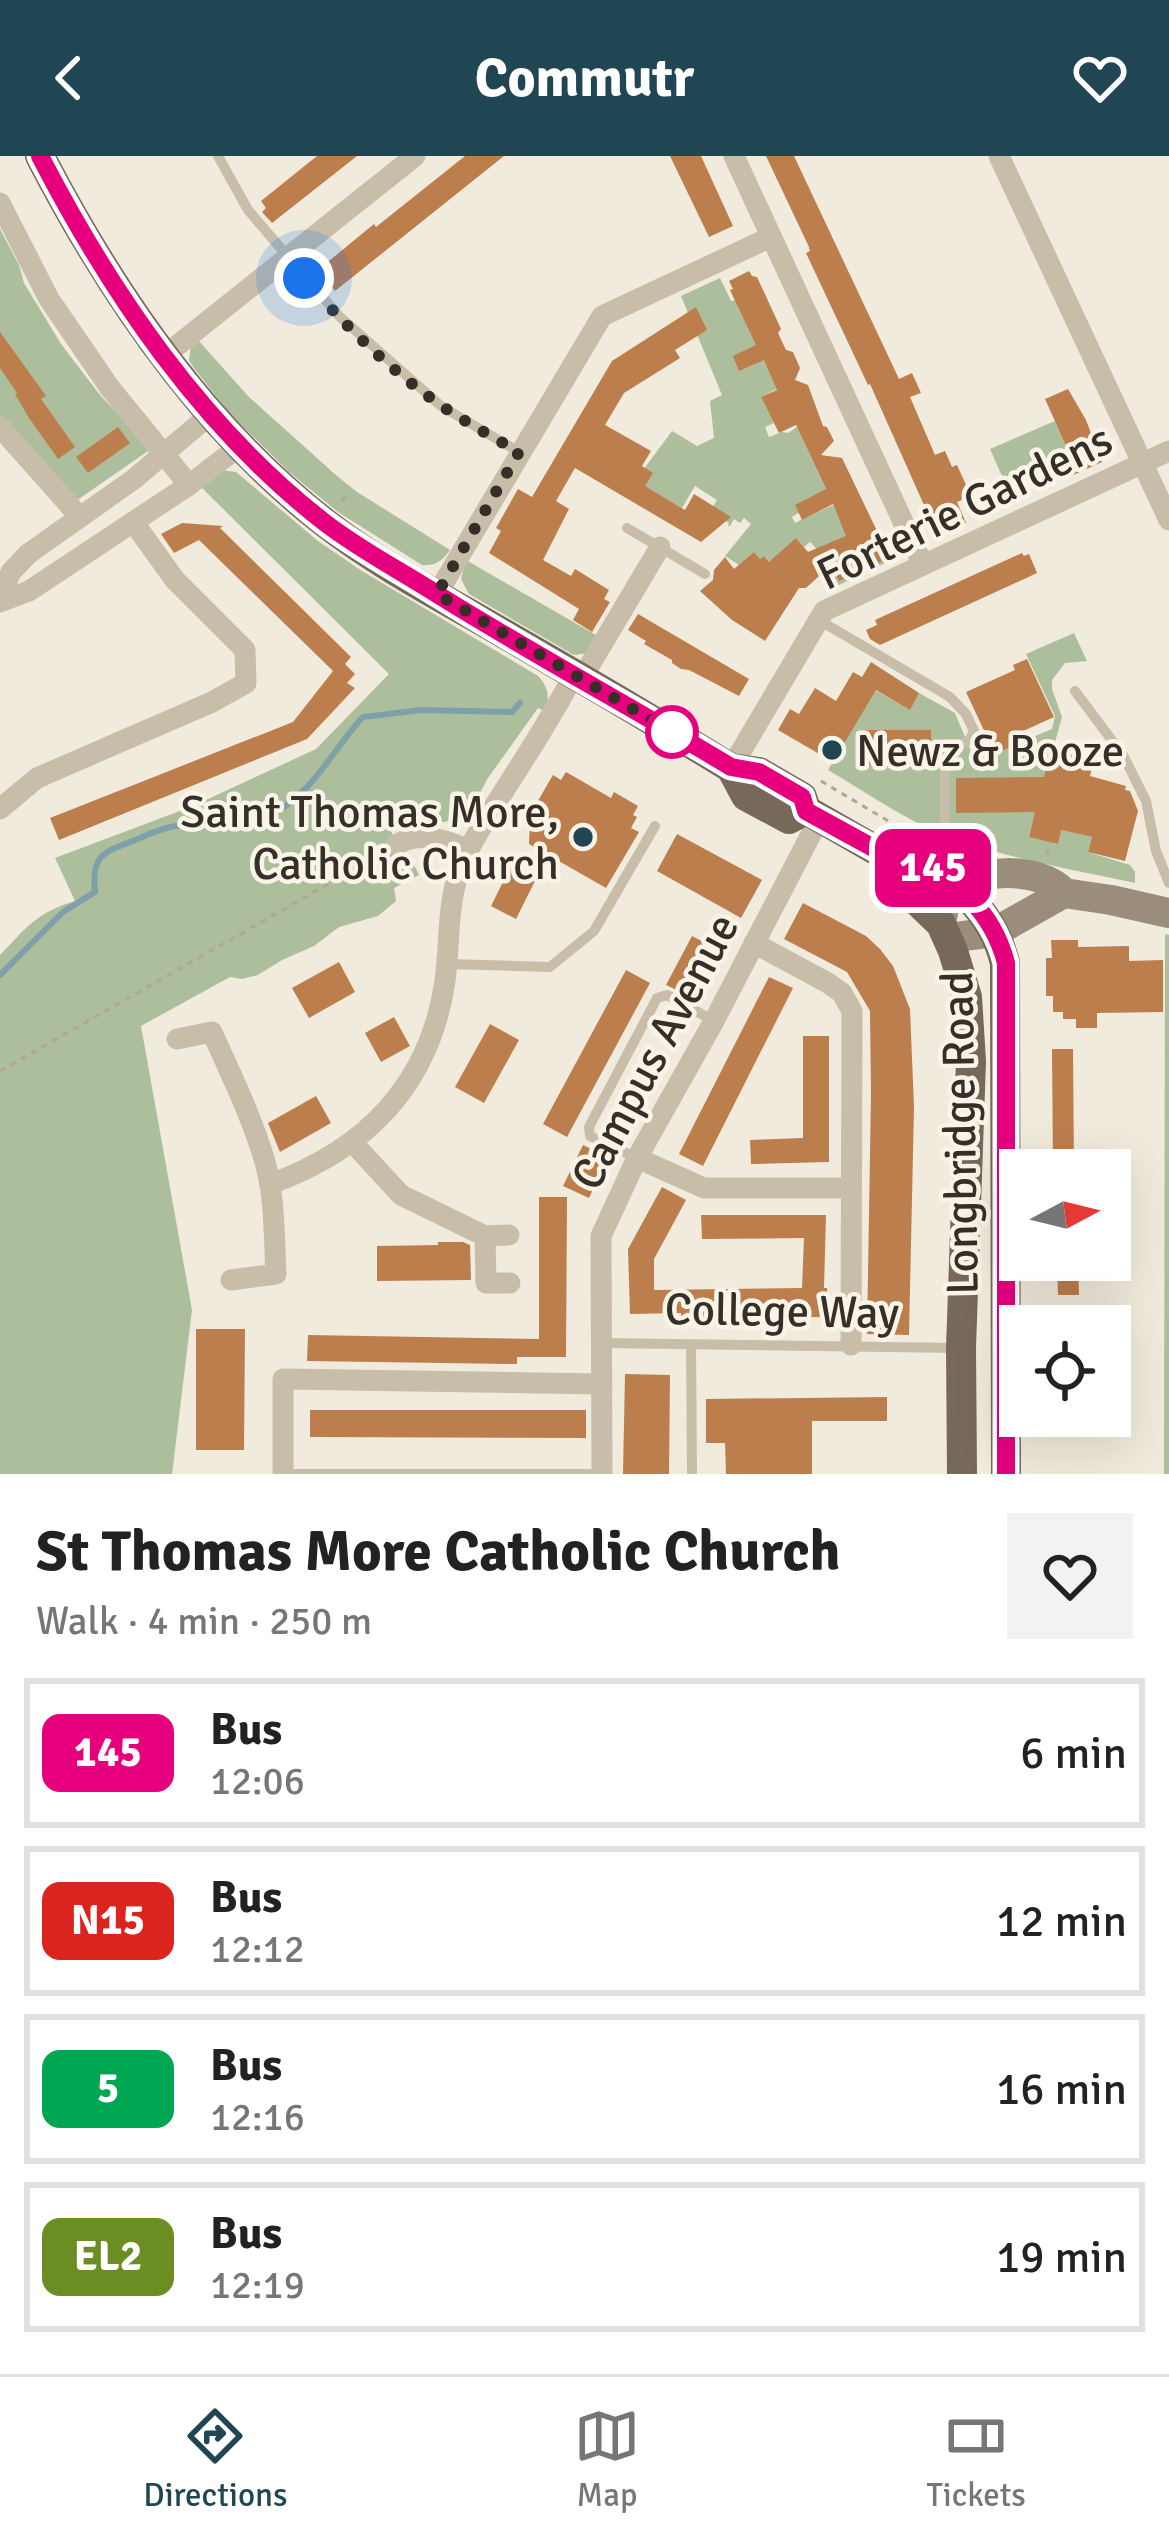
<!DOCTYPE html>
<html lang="en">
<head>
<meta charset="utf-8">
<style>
  body { margin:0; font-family:Signika,sans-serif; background:#f2f2f2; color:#222; height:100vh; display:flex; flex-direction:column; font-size:45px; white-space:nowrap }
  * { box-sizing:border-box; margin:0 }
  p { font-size:39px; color:#767676 }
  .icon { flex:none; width:66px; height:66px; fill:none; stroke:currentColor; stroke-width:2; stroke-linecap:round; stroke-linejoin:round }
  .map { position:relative; height:1318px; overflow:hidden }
  .sheet { display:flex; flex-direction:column; background:#fff; flex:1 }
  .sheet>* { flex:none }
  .badge { padding:0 24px; border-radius:18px; font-size:42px; line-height:78px }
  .needle { width:78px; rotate:83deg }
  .tools { position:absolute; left:999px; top:993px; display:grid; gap:24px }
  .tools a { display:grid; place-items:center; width:132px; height:132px; border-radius:0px; background:#fff; box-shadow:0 12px 48px #0002; font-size:60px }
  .you { position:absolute; width:60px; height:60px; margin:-30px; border:9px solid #fff; border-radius:50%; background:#1a73e8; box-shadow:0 0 0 18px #1a73e833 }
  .map>.badge { position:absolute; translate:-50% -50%; box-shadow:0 0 0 6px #fff }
  .round { display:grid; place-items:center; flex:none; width:126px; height:126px; border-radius:0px; background:#f2f2f2 }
  .headline { display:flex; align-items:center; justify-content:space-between; height:204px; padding:0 36px }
  h1 { font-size:57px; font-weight:700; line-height:90px }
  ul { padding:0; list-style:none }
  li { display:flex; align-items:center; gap:36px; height:150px; margin:0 24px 18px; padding:0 12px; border:6px solid #e0e0e0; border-radius:0px }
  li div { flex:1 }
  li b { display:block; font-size:45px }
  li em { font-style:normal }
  li .badge { min-width:132px; font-weight:700; text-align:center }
  header { display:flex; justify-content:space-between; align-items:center; height:156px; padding:0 36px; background:#214653; color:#fff; font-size:54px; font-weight:700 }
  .dock { display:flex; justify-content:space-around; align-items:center; height:168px; border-top:3px solid #e0e0e0; background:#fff; font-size:33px; color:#767676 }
  .dock a { display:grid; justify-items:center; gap:6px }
  .dock .active { color:#214653 }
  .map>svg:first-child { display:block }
  .green { fill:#adbe9d }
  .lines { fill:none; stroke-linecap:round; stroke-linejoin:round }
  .stream { stroke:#7da0ab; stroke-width:6 }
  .building { fill:#bd7e4d }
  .path { stroke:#b3a793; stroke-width:3; stroke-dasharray:6 6; stroke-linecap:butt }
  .service { stroke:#c7bda9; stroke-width:10 }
  .minor { stroke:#c7bda9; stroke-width:21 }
  .secondary { stroke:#9b8d7b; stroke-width:30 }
  .primary { stroke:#76695b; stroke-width:30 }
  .line-casing { stroke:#fff; stroke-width:27 }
  .line { stroke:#e6007e; stroke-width:18 }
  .walk { stroke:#352f28; stroke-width:12; stroke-dasharray:0 21.6 }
  .stop-dot { fill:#fff; stroke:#e6007e; stroke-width:6 }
  .poi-dot { fill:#214653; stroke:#f8f4e8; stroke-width:4.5 }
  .labels { text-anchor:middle; stroke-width:9; stroke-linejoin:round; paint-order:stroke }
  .street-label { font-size:45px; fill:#352f28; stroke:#f8f4e8 }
  .poi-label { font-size:45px; fill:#352f28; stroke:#f8f4e8; text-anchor:start }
</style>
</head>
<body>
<header><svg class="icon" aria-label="back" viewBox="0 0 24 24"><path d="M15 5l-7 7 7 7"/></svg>Commutr<svg class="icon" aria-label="heart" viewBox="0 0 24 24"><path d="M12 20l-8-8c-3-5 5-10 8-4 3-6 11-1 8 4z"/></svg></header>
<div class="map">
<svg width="1169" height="1318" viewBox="0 0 1169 1318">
  <rect width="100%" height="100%" fill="#f0ebdc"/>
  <!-- green -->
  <g class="green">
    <path d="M0 73 19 109 24 127 61 188 100 239 151 293 73 347 0 260Z"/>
    <path d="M720 122 731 145 735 144 748 164 746 167 760 191 739 214 753 209 762 200 779 232 761 241 774 267 765 271 769 281 782 276 788 277 797 271 828 338 792 361 795 367 833 349 863 413 884 405 885 407 837 430 829 406 810 386 804 391 796 382 773 410 764 400 760 403 754 396 739 409 725 400 751 368 744 362 740 367 734 363 730 370H728L729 367 710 356 717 344 695 330 682 352 635 325 672 275 697 290 714 282 710 245 722 239 681 140Z"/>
    <path d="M198 184 249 241 337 320 357 336 450 394C442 405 436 410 422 409L338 356 289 316 231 259 193 211 189 204 191 189Z"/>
    <path d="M1055 265 1069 295 1012 321 1013 326 1006 329 990 293Z"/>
    <path d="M221 314 236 316 318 385 362 415 538 520C548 530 551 542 544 555L538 552 488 622 472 651 459 662 444 666 416 665 391 675 403 700 415 711 419 719 394 732 396 745 378 760 339 771 314 790 282 804 258 819 242 823 230 821 141 870 192 1154 172 1318H0V799C27 771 36 757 75 745L55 702 193 650 316 593 389 518 197 327Z"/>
    <path d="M466 404 601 482 589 497 574 499 469 438 461 423Z"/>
    <path d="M1074 477 1087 505 1065 507 1052 524V533L1062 561 1029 680 1057 688 1061 674 1092 681 1088 696 1130 709 1135 716V727C1070 713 987 699 926 671 892 655 861 633 828 614L875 534 909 553 919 537 955 557 975 605 1052 573 1055 560 1026 498Z"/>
    <path d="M1165 778 1169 779V1318H1164Z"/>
  </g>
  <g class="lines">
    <!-- stream -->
    <path class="stream" d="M0 819 63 756 95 736C91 700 103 696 133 685 148 679 160 672 176 670 210 666 245 672 276 656 315 634 333 593 363 561L422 554 512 556 520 547"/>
  </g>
  <!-- building -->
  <g class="building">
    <path d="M317 0H357L272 67 262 56 266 52 261 45Z"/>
    <path d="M465 0H504L335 135 318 114 374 68 376 71Z"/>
    <path d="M670 0H701L733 70 709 81Z"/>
    <path d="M766 0H794L899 223 912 217 921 237 910 241 935 299 945 295 952 311 957 309 971 340 957 346 966 367 941 378 939 374 936 376 870 228 868 229 806 97 810 95 809 91Z"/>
    <path d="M749 115 752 120 757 121 781 173 778 177 786 194 793 196 800 212 795 224 808 229 823 270 827 271 834 285 821 299 842 302 890 402 839 425 831 409 806 432H799L765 485 732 464 700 435 713 424 714 414 725 401 734 413 754 396 760 403 764 400 769 406 796 382 808 396 846 380 833 348 802 364 795 349 826 333 796 269 779 277 761 241 777 234 764 204 739 215 733 200 756 189 730 134 733 133 729 125Z"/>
    <path d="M696 151 707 174 675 194 680 202 624 237 605 269 651 295 642 310 653 317 645 330 685 354 694 338 731 361 701 386 575 312 556 345 569 353 543 404 571 420 575 413 609 434 604 443 610 446 592 476 573 464 579 453 489 397 501 375 496 372 518 333 532 341 612 205Z"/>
    <path d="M0 176 46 240 41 243 75 291 58 303 29 262 15 238 17 237 0 212Z"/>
    <path d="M1068 233 1086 264 1102 306 1069 321 1063 307 1072 303 1045 243Z"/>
    <path d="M118 271 130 287 88 317 76 301Z"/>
    <path d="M182 367 223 370 220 372 351 501 345 508 355 518 347 527 355 532 307 583 59 684 50 662 293 566 333 515 199 384 174 397 161 378Z"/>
    <path d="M1022 397 1024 400 1029 398 1037 417 880 489 870 483 866 474 877 469 875 464Z"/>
    <path d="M638 458 749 523 739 540 689 514 681 513 672 507V504L644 488 646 485 628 474Z"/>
    <path d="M1027 503 1054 561 1008 582 1022 586 995 598 966 536 1015 514 1013 509Z"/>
    <path d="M871 506 919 537 910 554 876 534 833 606 778 574 790 553 799 558 815 532 836 545 853 516 862 521Z"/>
    <path d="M864 574H931V609L864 608Z"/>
    <path d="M1051 593 1094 604 1090 620 1126 630 1125 634 1130 635 1138 655 1125 705 1088 696 1092 681 1061 674 1058 688 1029 681 1035 656 956 657V622L1044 621Z"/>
    <path d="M566 616 611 642 614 636 638 650 633 659 637 661 631 672 639 676 606 732 529 688 530 666 528 662 553 619 561 624Z"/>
    <path d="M677 678 762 724 741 762 657 715Z"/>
    <path d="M510 712 535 725 516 763 491 750Z"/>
    <path d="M803 747 866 780 880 793 893 810 910 853 914 951 909 1179 867 1178 871 938 870 855 847 816 784 783Z"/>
    <path d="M692 780 717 793 692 841 666 829Z"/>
    <path d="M1051 784H1078V791L1129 790V805L1163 804V856L1097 857V872H1076V863H1063V856H1053V840H1046V802H1052Z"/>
    <path d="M339 806 355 836 309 862 292 832Z"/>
    <path d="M626 814 650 827 567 981 543 968Z"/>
    <path d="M769 821 793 832 703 1010 679 998Z"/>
    <path d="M394 861 410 890 381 906 365 877Z"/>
    <path d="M490 868 519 884 484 947 455 931Z"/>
    <path d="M803 880H829V1006L751 1008 750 984 803 982Z"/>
    <path d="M1052 893H1073L1074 1014H1053Z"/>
    <path d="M316 940 331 967 280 996 268 967Z"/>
    <path d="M583 989 608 1001 589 1042 563 1030Z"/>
    <path d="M662 1031 686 1044 654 1103V1134L802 1132 804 1082 702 1083 701 1059H826L824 1132H827V1161L681 1162V1157L630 1158 628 1093Z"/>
    <path d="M539 1041H567L566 1201H517V1208L307 1205 308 1179 539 1183Z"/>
    <path d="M438 1086H463L470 1089 471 1124 377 1125V1090L438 1089Z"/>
    <path d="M1060 1104H1078L1079 1139H1058L1057 1108H1060Z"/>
    <path d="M196 1173H245L244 1294H196Z"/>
    <path d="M625 1218 670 1219 669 1318H623Z"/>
    <path d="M887 1241V1265H812V1318H726L725 1287H706V1243Z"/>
    <path d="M310 1254H586V1282L310 1281Z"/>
  </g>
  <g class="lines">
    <!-- path -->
    <g class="path">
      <path d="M341 345 349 337"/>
      <path d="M821 625 900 672"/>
      <path d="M1047 699 1050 686"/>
      <path d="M0 915 379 699"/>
    </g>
    <!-- service -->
    <g class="service">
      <path d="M218 0 248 54 339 160 441 250 519 296"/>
      <path d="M627 372 705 418"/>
      <path d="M817 463 950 541 966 558 974 575 970 583 945 599V674L938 700 910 734"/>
      <path d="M1075 535 1123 599 1146 645 1156 695 1169 727"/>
      <path d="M448 808 550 811 594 775 655 670"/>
      <path d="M637 1002 590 980 589 971 657 842 667 839 714 865"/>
      <path d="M602 1187 958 1192"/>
      <path d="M691 1189 692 1318"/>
      <path d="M283 1318H602"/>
    </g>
    <!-- minor -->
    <g class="minor">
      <path d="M734 0 923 409"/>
      <path d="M999 0 1169 364"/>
      <path d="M0 47 49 143 110 232 189 329"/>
      <path d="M164 200 415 0"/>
      <path d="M0 271 80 361"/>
      <path d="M437 438 602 160 771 81"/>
      <path d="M0 441 11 416 28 398 134 323 212 257"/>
      <path d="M0 446 29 435 189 329 241 289"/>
      <path d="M582 522 660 391"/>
      <path d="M731 612 824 455 1169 295"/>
      <path d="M0 653 37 622 212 546 246 527 245 494 175 424 134 367"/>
      <path d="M396 689C419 675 445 683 468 694"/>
      <path d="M754 787 828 827 842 837 852 855 851 1189"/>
      <path d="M177 883 212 876C231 919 252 961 265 1006 275 1041 274 1081 276 1118L231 1124"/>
      <path d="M353 987 401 1039 485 1080 509 1079"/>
      <path d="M637 1002 704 1032H851"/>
      <path d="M270 1028C366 994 430 928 445 825 450 789 447 750 459 716 467 693 481 672 494 651 521 607 551 564 574 518"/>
      <path d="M485 1080 486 1127H510"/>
      <path d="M283 1318V1223L602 1228"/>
      <path d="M602 1318 601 1080 637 1002 714 865 819 663"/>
    </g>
    <!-- secondary -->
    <g class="secondary">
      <path d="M941 768C943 759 943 748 949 740 971 710 1041 710 1064 737L1111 744 1169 757"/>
      <path d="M948 782 995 776 1064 737"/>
    </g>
    <!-- primary -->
    <g class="primary">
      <path d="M40 0C110 135 202 271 324 366 379 409 443 442 503 477 580 521 656 566 731 612L759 616 802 641 806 654 888 701 907 696C953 724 992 752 1005 807L1006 1318"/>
      <path d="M731 612 746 640 789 663 806 654"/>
      <path d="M888 701 892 721 941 768 953 795 967 841 971 905 961 1192 962 1318"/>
    </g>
  </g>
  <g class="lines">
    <!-- line casing -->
    <g class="line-casing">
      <path id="line" d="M40 0C111 137 201 270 324 366 360 394 401 415 440 440 535 499 635 553 731 611L759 616 802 641 806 655 888 700 908 696C953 724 992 752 1006 807V1318"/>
    </g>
    <!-- line -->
    <use href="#line" class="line"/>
    <!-- walk -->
    <path class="walk" d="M304 122C344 169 393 217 445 252 469 268 494 282 519 296L437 438 672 576"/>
  </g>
  <!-- markers -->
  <circle class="stop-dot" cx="672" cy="576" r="24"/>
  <g class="poi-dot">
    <circle cx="832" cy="594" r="12"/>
    <circle cx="583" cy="681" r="12"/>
  </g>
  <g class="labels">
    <!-- street labels -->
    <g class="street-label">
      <text transform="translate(964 350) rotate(-26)" y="16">Forterie Gardens</text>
      <text transform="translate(654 895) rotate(-62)" y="16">Campus Avenue</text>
      <text transform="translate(959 977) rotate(-91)" y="16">Longbridge Road</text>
      <text transform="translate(782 1154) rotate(1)" y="16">College Way</text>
    </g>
    <!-- poi labels -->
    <g class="poi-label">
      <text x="856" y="610">Newz &amp; Booze</text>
      <text x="559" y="671" text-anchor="end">Saint Thomas More,<tspan x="559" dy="52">Catholic Church</tspan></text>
    </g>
  </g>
</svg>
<div class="tools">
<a><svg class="needle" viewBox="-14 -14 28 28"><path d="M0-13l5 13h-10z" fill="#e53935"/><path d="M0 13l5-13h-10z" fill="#767676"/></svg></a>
<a><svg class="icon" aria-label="locate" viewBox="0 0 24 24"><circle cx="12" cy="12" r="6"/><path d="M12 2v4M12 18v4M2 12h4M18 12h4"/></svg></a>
</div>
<div class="you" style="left:304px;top:122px"></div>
<b class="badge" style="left:933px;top:712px;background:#e6007e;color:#fff">145</b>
</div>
<section class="sheet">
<div class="headline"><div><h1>St Thomas More Catholic Church</h1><p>Walk · 4 min · 250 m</p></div><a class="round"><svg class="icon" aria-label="heart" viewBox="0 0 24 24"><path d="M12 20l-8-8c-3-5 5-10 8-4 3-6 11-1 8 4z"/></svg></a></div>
<ul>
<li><span class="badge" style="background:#e6007e;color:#fff">145</span><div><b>Bus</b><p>12:06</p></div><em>6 min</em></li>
<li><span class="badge" style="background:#dc241f;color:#fff">N15</span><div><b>Bus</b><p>12:12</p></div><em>12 min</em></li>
<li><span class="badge" style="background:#00a651;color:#fff">5</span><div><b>Bus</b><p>12:16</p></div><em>16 min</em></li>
<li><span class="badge" style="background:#6b8e23;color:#fff">EL2</span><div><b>Bus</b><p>12:19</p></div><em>19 min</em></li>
</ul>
</section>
<nav class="dock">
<a class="active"><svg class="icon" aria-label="directions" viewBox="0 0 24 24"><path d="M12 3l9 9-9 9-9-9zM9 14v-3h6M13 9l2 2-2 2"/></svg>Directions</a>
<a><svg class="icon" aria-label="map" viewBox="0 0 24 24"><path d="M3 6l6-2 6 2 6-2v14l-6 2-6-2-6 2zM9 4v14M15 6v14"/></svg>Map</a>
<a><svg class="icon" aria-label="tickets" viewBox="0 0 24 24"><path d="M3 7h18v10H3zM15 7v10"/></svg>Tickets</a>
</nav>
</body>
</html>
